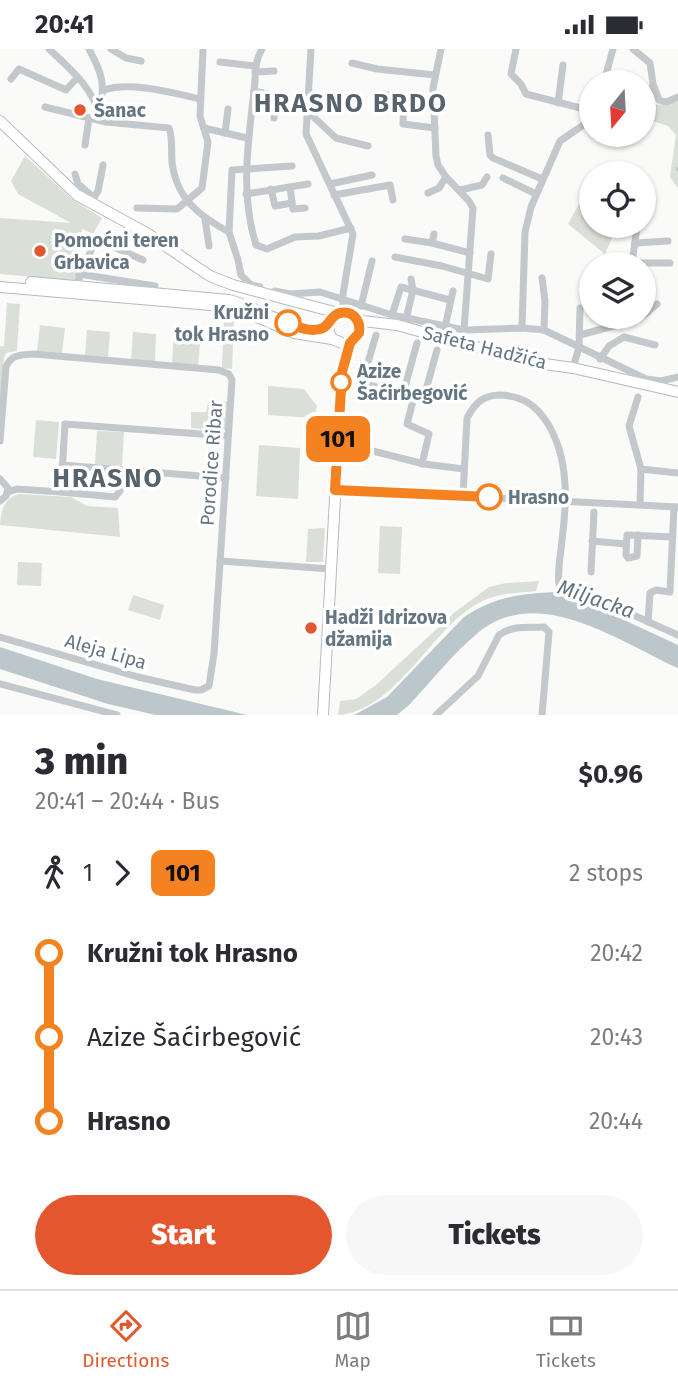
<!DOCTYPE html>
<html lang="en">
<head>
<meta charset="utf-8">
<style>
  body { margin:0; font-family:"Fira Sans",sans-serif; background:#f7f7f7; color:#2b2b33; height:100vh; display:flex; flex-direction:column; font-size:26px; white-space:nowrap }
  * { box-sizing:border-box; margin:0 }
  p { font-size:23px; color:#7c7c81 }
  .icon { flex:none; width:38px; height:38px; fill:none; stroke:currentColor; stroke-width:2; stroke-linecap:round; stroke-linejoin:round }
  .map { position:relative; height:666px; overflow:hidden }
  .details { display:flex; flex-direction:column; background:#fff; flex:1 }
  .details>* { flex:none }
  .badge { padding:0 14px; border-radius:10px; font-size:24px; line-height:46px }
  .needle { width:46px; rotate:198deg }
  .controls { position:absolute; left:579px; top:21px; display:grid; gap:14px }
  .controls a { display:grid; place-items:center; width:77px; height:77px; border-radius:50%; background:#fff; box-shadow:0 2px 5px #0004; font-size:35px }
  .map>.badge { position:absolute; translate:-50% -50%; box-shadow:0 0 0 4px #fff }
  .legs { display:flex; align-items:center; gap:10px; height:77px; padding:0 35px; font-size:23px }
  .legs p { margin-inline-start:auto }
  .overview { display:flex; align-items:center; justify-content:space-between; height:119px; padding:0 35px }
  h1 { font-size:38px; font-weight:800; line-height:52px }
  .primary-button { display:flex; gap:14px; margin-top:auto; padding:14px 35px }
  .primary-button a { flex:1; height:80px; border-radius:42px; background:#e4572e; color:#fff; font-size:28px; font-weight:800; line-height:80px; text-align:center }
  .primary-button a+a { background:#f7f7f7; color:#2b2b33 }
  ul { padding:0 35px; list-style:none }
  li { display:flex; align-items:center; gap:24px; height:84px; font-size:26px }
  li i { display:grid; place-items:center; width:10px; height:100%; margin:0 9px; background:currentColor }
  li i::after { content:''; width:18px; height:18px; margin:-9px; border:5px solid; border-radius:50%; background:#fff }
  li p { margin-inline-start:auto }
  li:first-child i { background:linear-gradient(#0000 50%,currentColor 0) }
  li:last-child i { background:linear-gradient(currentColor 50%,#0000 0) }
  .status { display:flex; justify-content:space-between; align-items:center; height:49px; padding:0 35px; background:#fff; direction:ltr }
  .status svg { height:19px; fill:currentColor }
  .tab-bar { display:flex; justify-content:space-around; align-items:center; height:98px; border-top:2px solid #e1e1e2; background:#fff; font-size:19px; color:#7c7c81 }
  .tab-bar a { display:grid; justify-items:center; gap:4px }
  .tab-bar .current { color:#e4572e }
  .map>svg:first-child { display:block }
  .green { fill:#dadfd7 }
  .water { fill:#bbc7cb }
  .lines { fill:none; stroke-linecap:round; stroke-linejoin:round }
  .stream { stroke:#bbc7cb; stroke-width:2 }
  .major-casing { stroke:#b5babe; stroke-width:12 }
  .minor { stroke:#c3c8cc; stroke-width:7 }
  .major { stroke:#fff; stroke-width:10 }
  .line-1-casing { stroke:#fff; stroke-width:16 }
  .line-1 { stroke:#f58220; stroke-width:10 }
  .poi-dot { fill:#e4572e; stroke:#fff; stroke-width:2.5 }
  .stop-1-dot { fill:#fff; stroke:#f58220; stroke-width:3.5 }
  .labels { text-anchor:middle; stroke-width:7; stroke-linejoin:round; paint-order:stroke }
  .poi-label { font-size:19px; font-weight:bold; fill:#657683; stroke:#fff; text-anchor:start }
  .stop-label { font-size:19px; font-weight:bold; fill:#657683; stroke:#fff; text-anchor:start }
  .street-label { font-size:19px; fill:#657683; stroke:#fff }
  .water-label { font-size:21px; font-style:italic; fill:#60757c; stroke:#fff }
  .district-label { font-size:26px; font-weight:bold; letter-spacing:2px; fill:#57646e; stroke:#fff }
</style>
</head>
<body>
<div class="status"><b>20:41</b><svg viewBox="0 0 49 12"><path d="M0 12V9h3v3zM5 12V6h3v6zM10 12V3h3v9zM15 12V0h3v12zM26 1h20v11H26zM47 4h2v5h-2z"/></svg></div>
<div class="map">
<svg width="678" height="666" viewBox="0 0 678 666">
  <rect width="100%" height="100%" fill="#fafaf8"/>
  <!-- green -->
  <g class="green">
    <path d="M649 49 657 56 678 52V139L670 128 676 86 668 77 644 69V62Z"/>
    <path d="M25 107 72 150 102 169 93 185 82 180 78 232 0 225V169L71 174 18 145 11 132Z"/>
    <path d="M590 135 592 137V177H617L605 205 568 175Z"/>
    <path d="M7 254 20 255 17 302 6 304 4 309 0 360V297H4Z"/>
    <path d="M224 268 234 270 232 320 222 319Z"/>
    <path d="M40 276 65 279 62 304 37 302Z"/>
    <path d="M87 281 110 283 108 308 85 306Z"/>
    <path d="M174 281 201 284 198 317 172 315Z"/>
    <path d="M133 283 156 285 155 313 131 311Z"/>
    <path d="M268 337 304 340 317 357 314 369 268 366Z"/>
    <path d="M230 352 227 382 191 379V363H206L208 354Z"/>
    <path d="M36 371 59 373 56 410 33 408Z"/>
    <path d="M97 382 124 383 122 417 95 415Z"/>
    <path d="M259 396 300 399 298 450 256 447Z"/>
    <path d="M19 445 71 448 87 457 118 459 120 488 0 476C1 462 4 449 19 445Z"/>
    <path d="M380 477 402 478 400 525 378 524Z"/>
    <path d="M325 479 323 513H306L308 480Z"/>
    <path d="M18 513 42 514 41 537 17 536Z"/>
    <path d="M539 532 536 542C517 544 496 544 479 554 431 579 397 662 338 666L340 652 356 650 376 636 455 563 489 538 506 534Z"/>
    <path d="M133 546 164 556 160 571 128 561Z"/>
  </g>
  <!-- water -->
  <g class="water">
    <path d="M554 543 585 553 678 596V619C619 593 540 534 479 583 453 604 431 633 408 657L397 666H354L387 648 464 568C495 548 518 545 554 543Z"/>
    <path d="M0 598 97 630 247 666H156L108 655 0 620Z"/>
  </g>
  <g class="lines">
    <!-- stream -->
    <path class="stream" d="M676 119 678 121"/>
    <!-- major casing -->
    <g class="major-casing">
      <g id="major">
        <path d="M0 72 77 146 148 185 210 227 233 236 338 264"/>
        <path d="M31 233 229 251C256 257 305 290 328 277"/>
        <path d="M0 238 234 258 294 284 332 290"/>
        <path d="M356 269 360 279 355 291 345 295 332 290 328 282 330 272 338 264H348L363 272 397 276 531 313 573 319 678 343"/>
        <path d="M323 666 342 323 350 294"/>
      </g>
    </g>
    <!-- minor -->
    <g class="minor">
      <path d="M49 0C67 17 95 40 98 66"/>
      <path d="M89 0C102 24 106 36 99 63"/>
      <path d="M111 0 126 9 141 12"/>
      <path d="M262 0C254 13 256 27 254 42 248 95 240 144 256 196L267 200 295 188 319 187 351 179"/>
      <path d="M311 0 306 85 353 185 343 245V263"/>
      <path d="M441 0 433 39 436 107 438 116 446 128 469 152 473 159 464 281"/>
      <path d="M516 0 511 25 521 35 526 45 592 62"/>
      <path d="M633 0 650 14 653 35 659 51 666 53 678 48"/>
      <path d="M220 13 255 17"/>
      <path d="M352 14 377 20 435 26"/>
      <path d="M255 23 274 22"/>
      <path d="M11 30 19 20 66 41 77 29"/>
      <path d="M604 33 613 0"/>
      <path d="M104 41C129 32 174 44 200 50"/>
      <path d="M254 42 276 47 274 69"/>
      <path d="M383 45 404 50 403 75 435 79"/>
      <path d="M558 54 563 16"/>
      <path d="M45 58 106 73 169 79C173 89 171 102 172 113 176 149 199 167 229 183L238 211 241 226 251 236 260 238"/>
      <path d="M644 58 653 36"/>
      <path d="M306 61 336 89 368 97"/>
      <path d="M204 79 247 89"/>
      <path d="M225 84 228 60"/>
      <path d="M488 86 490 106 493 109 542 130"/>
      <path d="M622 93 626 86"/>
      <path d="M85 96 89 69"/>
      <path d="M75 125 78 135 94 149"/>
      <path d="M503 129 536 145"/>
      <path d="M330 135 372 126"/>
      <path d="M290 138 293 160 305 159"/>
      <path d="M271 140 275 157 292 154"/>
      <path d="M460 141 482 136 487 128"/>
      <path d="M428 144 439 139 446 128"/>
      <path d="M246 145 308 135"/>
      <path d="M334 146 390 136 393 151"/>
      <path d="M90 154 98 142 103 116"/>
      <path d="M137 159 177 160 202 139 208 93 200 67 203 0"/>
      <path d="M205 170 209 197"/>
      <path d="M229 183 232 121 292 117"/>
      <path d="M434 185 432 194 470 204"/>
      <path d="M405 190 432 194"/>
      <path d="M635 194 668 192"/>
      <path d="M395 208 442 217 488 230 491 205"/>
      <path d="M632 214H670"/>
      <path d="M632 215 637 177"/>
      <path d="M79 225 155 237"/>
      <path d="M542 229 545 252 544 281"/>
      <path d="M76 237 96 190 143 211"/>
      <path d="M275 242 290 245 320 243 392 266 464 281 522 279 544 281 646 330 661 332 678 328"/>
      <path d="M361 257 372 212"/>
      <path d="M392 266 401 238 450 251"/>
      <path d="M644 266 657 255"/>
      <path d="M406 270 413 241 411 230"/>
      <path d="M445 278 453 242"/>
      <path d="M522 279 525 183 531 158 560 92 592 70"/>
      <path d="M376 286 362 334 420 350 424 348 437 301"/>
      <path d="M580 286 617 276 624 268"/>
      <path d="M600 310 609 297 624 288 655 296"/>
      <path d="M573 319 579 298 580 259"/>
      <path d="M403 345 417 294"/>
      <path d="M414 348 407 375 429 385 422 415"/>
      <path d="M638 348 629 377 641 420 640 455"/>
      <path d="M0 392 6 318C11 305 22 306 34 305L219 321 229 325 232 331 214 605 209 637 201 641H195L138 628 0 588"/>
      <path d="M365 400 424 415 464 420"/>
      <path d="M62 416 226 429"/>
      <path d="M641 420 678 424"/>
      <path d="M123 422 120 442 115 448 61 443 65 375 228 387"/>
      <path d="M0 430 8 439 6 447 0 452"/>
      <path d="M335 441 678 458"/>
      <path d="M8 443 17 440 61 443"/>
      <path d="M463 447 467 369C475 354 483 346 500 346 523 347 536 356 548 375 569 410 567 452 562 491 561 505 557 521 559 535L563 538 593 548 678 586"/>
      <path d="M638 486 637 507 628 509 626 506 627 486 673 488"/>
      <path d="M592 492 626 495"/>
      <path d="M220 512 331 520"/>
      <path d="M591 523 594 463"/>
      <path d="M648 573 650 544 656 541 670 543 674 458"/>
      <path d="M0 635 117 666"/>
      <path d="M436 666 478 627 499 586C512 576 529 579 544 578L549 583 542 666"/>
    </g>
    <!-- major -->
    <use href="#major" class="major"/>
  </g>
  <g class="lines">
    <!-- line-1 casing -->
    <g class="line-1-casing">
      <path id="line-1" d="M288 274C298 278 309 283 320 280 330 278 330 266 340 264 354 261 361 273 359 284L350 294 342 323 335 441 489 448"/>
    </g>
    <!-- line-1 -->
    <use href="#line-1" class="line-1"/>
  </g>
  <!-- markers -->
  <g class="poi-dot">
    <circle cx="80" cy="61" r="7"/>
    <circle cx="40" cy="202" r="7"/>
    <circle cx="311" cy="579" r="7"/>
  </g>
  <g class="stop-1-dot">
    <circle cx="288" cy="274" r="12"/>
    <circle cx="341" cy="333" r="9"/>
    <circle cx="489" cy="448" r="12"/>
  </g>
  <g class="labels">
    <!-- poi labels -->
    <g class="poi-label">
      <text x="94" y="68">Šanac</text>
      <text x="54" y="198">Pomoćni teren<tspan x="54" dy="22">Grbavica</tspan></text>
      <text x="325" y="575">Hadži Idrizova<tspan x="325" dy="22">džamija</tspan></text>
    </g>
    <!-- stop labels -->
    <g class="stop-label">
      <text x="269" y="270" text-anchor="end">Kružni<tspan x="269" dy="22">tok Hrasno</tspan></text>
      <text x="357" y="329">Azize<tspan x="357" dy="22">Šaćirbegović</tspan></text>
      <text x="508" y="455">Hrasno</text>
    </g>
    <!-- street labels -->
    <g class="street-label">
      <text transform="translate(485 298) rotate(14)" y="7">Safeta Hadžića</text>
      <text transform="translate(211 414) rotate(-86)" y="7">Porodice Ribar</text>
      <text transform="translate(106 602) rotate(16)" y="7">Aleja Lipa</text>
    </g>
    <!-- water labels -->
    <g class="water-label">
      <text transform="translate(596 550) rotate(19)" y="7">Miljacka</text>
    </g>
    <!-- district labels -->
    <g class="district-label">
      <text x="351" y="63">HRASNO BRDO</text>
      <text x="108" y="438">HRASNO</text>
    </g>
  </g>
</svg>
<div class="controls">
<a><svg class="needle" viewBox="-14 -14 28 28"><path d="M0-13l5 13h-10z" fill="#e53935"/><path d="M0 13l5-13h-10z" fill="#7c7c81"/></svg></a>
<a><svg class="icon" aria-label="locate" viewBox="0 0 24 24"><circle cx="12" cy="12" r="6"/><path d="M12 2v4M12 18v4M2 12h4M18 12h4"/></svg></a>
<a><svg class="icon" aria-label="layers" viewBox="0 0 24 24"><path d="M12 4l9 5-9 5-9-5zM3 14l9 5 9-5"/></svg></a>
</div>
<b class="badge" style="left:338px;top:390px;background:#f58220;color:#111">101</b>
</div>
<section class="details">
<div class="overview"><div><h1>3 min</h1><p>20:41 – 20:44 · Bus</p></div><b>$0.96</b></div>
<div class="legs"><svg class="icon" aria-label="walk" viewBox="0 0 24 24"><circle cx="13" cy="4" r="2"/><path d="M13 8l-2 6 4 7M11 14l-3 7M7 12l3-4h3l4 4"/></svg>1<svg class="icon" aria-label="forward" viewBox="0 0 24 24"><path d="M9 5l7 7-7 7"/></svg><b class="badge" style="background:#f58220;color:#111">101</b><p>2 stops</p></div>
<ul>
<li><i style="color:#f58220"></i><b>Kružni tok Hrasno</b><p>20:42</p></li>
<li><i style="color:#f58220"></i><span>Azize Šaćirbegović</span><p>20:43</p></li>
<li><i style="color:#f58220"></i><b>Hrasno</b><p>20:44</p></li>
</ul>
<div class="primary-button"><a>Start</a><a>Tickets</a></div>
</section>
<nav class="tab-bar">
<a class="current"><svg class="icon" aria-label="directions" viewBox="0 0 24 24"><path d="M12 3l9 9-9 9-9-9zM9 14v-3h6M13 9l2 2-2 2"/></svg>Directions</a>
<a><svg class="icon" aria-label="map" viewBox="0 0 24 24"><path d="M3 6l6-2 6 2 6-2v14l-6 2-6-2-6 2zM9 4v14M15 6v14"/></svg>Map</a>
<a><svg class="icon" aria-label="tickets" viewBox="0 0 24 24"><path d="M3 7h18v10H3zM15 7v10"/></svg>Tickets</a>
</nav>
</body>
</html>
